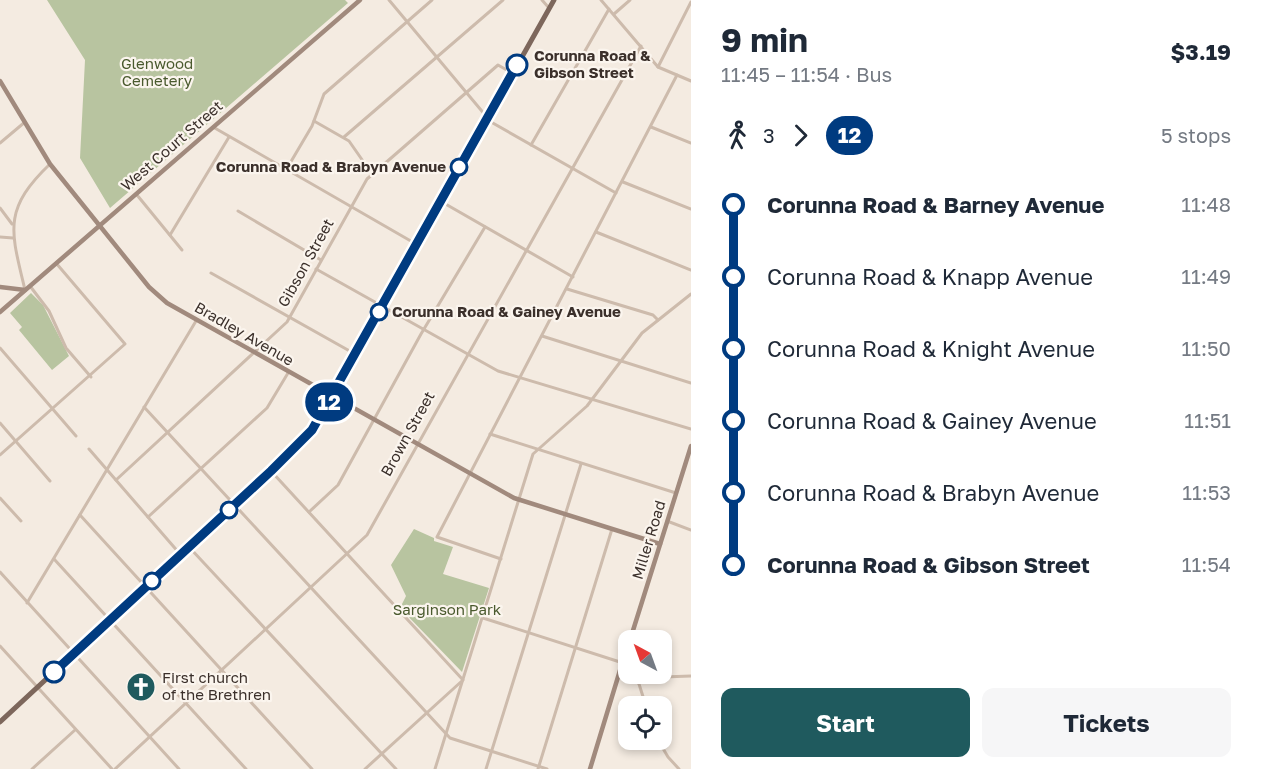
<!DOCTYPE html>
<html lang="en">
<head>
<meta charset="utf-8">
<style>
  body { margin:0; font-family:"Golos Text",sans-serif; background:#f6f6f7; color:#1f2937; height:100vh; display:flex; flex-direction:column; font-size:22px; white-space:nowrap }
  * { box-sizing:border-box; margin:0 }
  p { font-size:20px; color:#747a83 }
  .icon { flex:none; width:33px; height:33px; fill:none; stroke:currentColor; stroke-width:2; stroke-linecap:round; stroke-linejoin:round }
  .map { position:relative; flex:1; overflow:hidden }
  .details { display:flex; flex-direction:column; background:#fff; width:570px }
  .details>* { flex:none }
  .badge { padding:0 12px; border-radius:20px; font-size:21px; line-height:39px }
  .needle { width:39px; rotate:319deg }
  .buttons { position:absolute; left:618px; top:630px; display:grid; gap:12px }
  .buttons a { display:grid; place-items:center; width:54px; height:54px; border-radius:12px; background:#fff; box-shadow:0 3px 9px #0003; font-size:30px }
  .map>.badge { position:absolute; translate:-50% -50%; box-shadow:0 0 0 3px #fff }
  .legs { display:flex; align-items:center; gap:9px; height:66px; padding:0 30px; font-size:20px }
  .legs p { margin-inline-start:auto }
  .overview { display:flex; align-items:center; justify-content:space-between; height:102px; padding:0 30px }
  h1 { font-size:33px; font-weight:700; line-height:45px }
  .button { display:flex; gap:12px; margin-top:auto; padding:12px 30px }
  .button a { flex:1; height:69px; border-radius:12px; background:#1f5a5e; color:#fff; font-size:24px; font-weight:700; line-height:69px; text-align:center }
  .button a+a { background:#f6f6f7; color:#1f2937 }
  ul { padding:0 30px; list-style:none }
  li { display:flex; align-items:center; gap:21px; height:72px; font-size:22px }
  li i { display:grid; place-items:center; width:9px; height:100%; margin:0 8px; background:currentColor }
  li i::after { content:''; width:15px; height:15px; margin:-8px; border:4px solid; border-radius:50%; background:#fff }
  li p { margin-inline-start:auto }
  li:first-child i { background:linear-gradient(#0000 50%,currentColor 0) }
  li:last-child i { background:linear-gradient(currentColor 50%,#0000 0) }
  main { display:flex; flex:1; min-height:0 }
  .map>svg:first-child { display:block }
  .green { fill:#b8c4a0 }
  .lines { fill:none; stroke-linecap:round; stroke-linejoin:round }
  .street { stroke:#cdbbac; stroke-width:3 }
  .secondary { stroke:#a18a7d; stroke-width:4.5 }
  .primary { stroke:#7d675c; stroke-width:5 }
  .line-1-casing { stroke:#fff; stroke-width:14 }
  .line-1 { stroke:#003b80; stroke-width:9 }
  .stop-1-dot { fill:#fff; stroke:#003b80; stroke-width:3 }
  .labels { text-anchor:middle; stroke-width:4.5; stroke-linejoin:round; paint-order:stroke }
  .stop-label { font-size:15px; font-weight:bold; fill:#3b302b; stroke:#fbf5ee; text-anchor:start }
  .park-label { font-size:15px; fill:#4a5a2e; stroke:#fbf5ee }
  .street-label { font-size:15px; fill:#3b302b; stroke:#fbf5ee }
  .poi-label { font-size:15px; fill:#3b302b; stroke:#fbf5ee; text-anchor:start }
</style>
</head>
<body>
<main>
<div class="map">
<svg width="691" height="769" viewBox="0 0 691 769">
  <rect width="100%" height="100%" fill="#f4ebe1"/>
  <!-- green -->
  <g class="green">
    <path d="M47 0H345L348 3 110 208 80 158 85 60Z"/>
    <path d="M31 293 43 305 69 356 52 370 19 330 22 327 10 313Z"/>
    <path d="M414 529 434 538V541L453 547 443 574 489 588 462 672 400 608 406 596 391 565Z"/>
  </g>
  <g class="lines">
    <!-- street -->
    <g class="street">
      <path d="M389 0 491 122 616 193"/>
      <path d="M542 0 549 8"/>
      <path d="M601 0 658 67 691 81"/>
      <path d="M614 14 630 0"/>
      <path d="M658 67 691 2"/>
      <path d="M314 121 349 141 372 174"/>
      <path d="M213 127 416 244"/>
      <path d="M651 127 691 143"/>
      <path d="M344 137 503 0"/>
      <path d="M0 143 25 122"/>
      <path d="M531 145 609 9"/>
      <path d="M286 170 312 126 324 94 432 0"/>
      <path d="M623 182 691 209"/>
      <path d="M137 195 182 250"/>
      <path d="M442 202 573 277"/>
      <path d="M0 208 12 224"/>
      <path d="M238 211 321 260"/>
      <path d="M596 232 691 270"/>
      <path d="M170 235 229 137"/>
      <path d="M0 237 13 238"/>
      <path d="M316 269 498 371 691 429"/>
      <path d="M211 273 355 354"/>
      <path d="M30 286 49 311 66 348 91 377"/>
      <path d="M567 289 653 315 658 320"/>
      <path d="M25 290C11 231 2 210 50 164"/>
      <path d="M542 336 691 383"/>
      <path d="M0 348 76 436"/>
      <path d="M144 407 450 738 547 769"/>
      <path d="M0 423 50 481"/>
      <path d="M490 434 676 493"/>
      <path d="M89 449 180 554"/>
      <path d="M0 455 125 344 56 263"/>
      <path d="M271 471 463 680 365 769"/>
      <path d="M116 480 287 322 367 179 498 65 512 73"/>
      <path d="M0 498 21 521"/>
      <path d="M309 512 338 485 421 334 485 227"/>
      <path d="M80 515 312 769"/>
      <path d="M148 517 267 408 288 373"/>
      <path d="M667 521 691 530"/>
      <path d="M189 547 396 769"/>
      <path d="M54 559 246 769"/>
      <path d="M501 559 437 537 677 75"/>
      <path d="M0 572 179 769"/>
      <path d="M27 603 196 321"/>
      <path d="M483 618 623 663"/>
      <path d="M0 646 112 769"/>
      <path d="M620 672 634 678 691 676"/>
      <path d="M634 678 639 684 646 706"/>
      <path d="M658 740 668 757 679 769"/>
      <path d="M32 769 75 730"/>
      <path d="M115 769 367 535 641 46"/>
      <path d="M435 769 533 454 587 406 642 333 691 294"/>
      <path d="M486 769 581 464"/>
      <path d="M538 769 612 529"/>
    </g>
    <!-- secondary -->
    <g class="secondary">
      <path d="M0 81 50 164 149 287 167 303 514 498 660 544"/>
      <path d="M0 287 25 290"/>
      <path d="M0 312 360 0"/>
      <path d="M630 640 691 446"/>
      <path d="M590 769 628 644"/>
    </g>
    <!-- primary -->
    <path class="primary" d="M0 722 271 471 312 431 554 0"/>
  </g>
  <g class="lines">
    <!-- line-1 casing -->
    <g class="line-1-casing">
      <path id="line-1" d="M54 672 271 471 312 430 517 65"/>
    </g>
    <!-- line-1 -->
    <use href="#line-1" class="line-1"/>
  </g>
  <!-- icons -->
  <defs>
    <g id="church-disc" transform="scale(1.5)"><circle r="9.5" fill="#1f5a5e" stroke="#fbf5ee"/><path d="M-1.2-6h2.4v3.5h3.3v2.4h-3.3V6h-2.4V-.1h-3.3v-2.4h3.3Z" fill="#fff"/></g>
  </defs>
  <g fill-rule="evenodd">
    <use href="#church-disc" x="141" y="687"/>
  </g>
  <!-- markers -->
  <g class="stop-1-dot">
    <circle cx="517" cy="65" r="10"/>
    <circle cx="459" cy="167" r="8"/>
    <circle cx="379" cy="312" r="8"/>
    <circle cx="229" cy="510" r="8"/>
    <circle cx="152" cy="581" r="8"/>
    <circle cx="54" cy="672" r="10"/>
  </g>
  <g class="labels">
    <!-- stop labels -->
    <g class="stop-label">
      <text x="534" y="61">Corunna Road &amp;<tspan x="534" dy="17">Gibson Street</tspan></text>
      <text x="446" y="172" text-anchor="end">Corunna Road &amp; Brabyn Avenue</text>
      <text x="392" y="317">Corunna Road &amp; Gainey Avenue</text>
    </g>
    <!-- park labels -->
    <g class="park-label">
      <text x="157" y="69">Glenwood<tspan x="157" dy="17">Cemetery</tspan></text>
      <text x="447" y="615">Sarginson Park</text>
    </g>
    <!-- street labels -->
    <g class="street-label">
      <text transform="translate(172 146) rotate(-41)" y="5">West Court Street</text>
      <text transform="translate(306 263) rotate(-61)" y="5">Gibson Street</text>
      <text transform="translate(244 334) rotate(30)" y="5">Bradley Avenue</text>
      <text transform="translate(408 434) rotate(-61)" y="5">Brown Street</text>
      <text transform="translate(649 540) rotate(-73)" y="5">Miller Road</text>
    </g>
    <!-- poi labels -->
    <g class="poi-label">
      <text x="162" y="683">First church<tspan x="162" dy="17">of the Brethren</tspan></text>
    </g>
  </g>
</svg>
<div class="buttons">
<a><svg class="needle" viewBox="-14 -14 28 28"><path d="M0-13l5 13h-10z" fill="#e53935"/><path d="M0 13l5-13h-10z" fill="#747a83"/></svg></a>
<a><svg class="icon" aria-label="locate" viewBox="0 0 24 24"><circle cx="12" cy="12" r="6"/><path d="M12 2v4M12 18v4M2 12h4M18 12h4"/></svg></a>
</div>
<b class="badge" style="left:329px;top:402px;background:#003b80;color:#fff">12</b>
</div>
<section class="details">
<div class="overview"><div><h1>9 min</h1><p>11:45 – 11:54 · Bus</p></div><b>$3.19</b></div>
<div class="legs"><svg class="icon" aria-label="walk" viewBox="0 0 24 24"><circle cx="13" cy="4" r="2"/><path d="M13 8l-2 6 4 7M11 14l-3 7M7 12l3-4h3l4 4"/></svg>3<svg class="icon" aria-label="forward" viewBox="0 0 24 24"><path d="M9 5l7 7-7 7"/></svg><b class="badge" style="background:#003b80;color:#fff">12</b><p>5 stops</p></div>
<ul>
<li><i style="color:#003b80"></i><b>Corunna Road &amp; Barney Avenue</b><p>11:48</p></li>
<li><i style="color:#003b80"></i><span>Corunna Road &amp; Knapp Avenue</span><p>11:49</p></li>
<li><i style="color:#003b80"></i><span>Corunna Road &amp; Knight Avenue</span><p>11:50</p></li>
<li><i style="color:#003b80"></i><span>Corunna Road &amp; Gainey Avenue</span><p>11:51</p></li>
<li><i style="color:#003b80"></i><span>Corunna Road &amp; Brabyn Avenue</span><p>11:53</p></li>
<li><i style="color:#003b80"></i><b>Corunna Road &amp; Gibson Street</b><p>11:54</p></li>
</ul>
<div class="button"><a>Start</a><a>Tickets</a></div>
</section>
</main>
</body>
</html>
